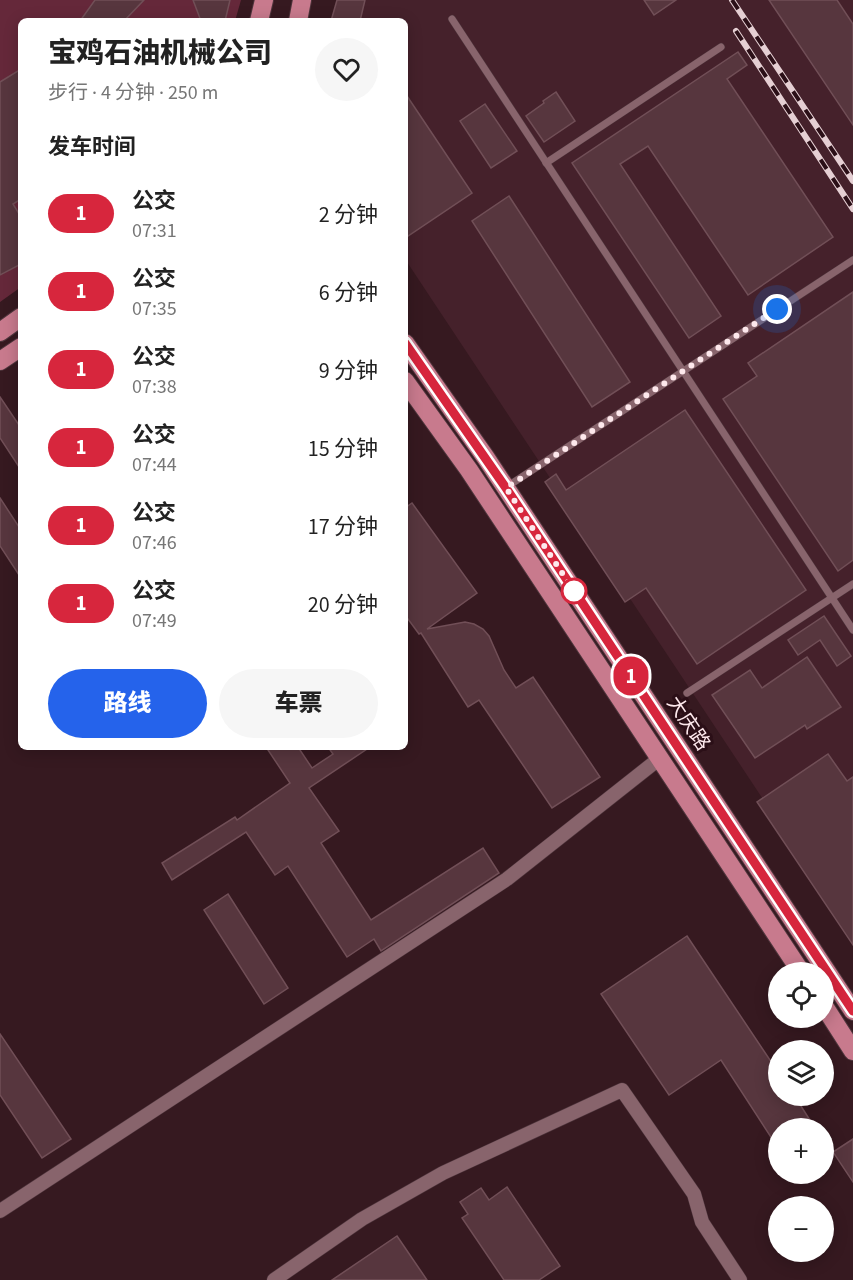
<!DOCTYPE html>
<html lang="zh">
<head>
<meta charset="utf-8">
<style>
  body { margin:0; font-family:"Source Sans 3","Noto Sans SC",sans-serif; background:#f6f6f6; color:#222; height:100vh; display:flex; flex-direction:column; font-size:22px; white-space:nowrap }
  * { box-sizing:border-box; margin:0 }
  p { font-size:20px; color:#767676 }
  .icon { flex:none; width:33px; height:33px; fill:none; stroke:currentColor; stroke-width:2; stroke-linecap:round; stroke-linejoin:round }
  .map { position:relative; flex:1; overflow:hidden }
  .sheet { position:absolute; left:18px; top:18px; width:390px; height:732px; display:flex; flex-direction:column; background:#fff; border-radius:9px; box-shadow:0 3px 15px #0003 }
  .sheet>* { flex:none }
  .badge { padding:0 12px; border-radius:20px; font-size:21px; line-height:39px }
  .tools { position:absolute; left:768px; top:962px; display:grid; gap:12px }
  .tools a { display:grid; place-items:center; width:66px; height:66px; border-radius:50%; background:#fff; box-shadow:0 3px 15px #0003; font-size:30px }
  .you { position:absolute; width:30px; height:30px; margin:-15px; border:4px solid #fff; border-radius:50%; background:#1a73e8; box-shadow:0 0 0 9px #1a73e833 }
  .map>.badge { position:absolute; translate:-50% -50%; box-shadow:0 0 0 3px #fff }
  h2 { padding:0 30px; font-size:22px; line-height:54px }
  .round { display:grid; place-items:center; flex:none; width:63px; height:63px; border-radius:32px; background:#f6f6f6 }
  .summary { display:flex; align-items:center; justify-content:space-between; height:102px; padding:0 30px }
  h1 { font-size:28px; font-weight:800; line-height:45px }
  .primary-button { display:flex; gap:12px; margin-top:auto; padding:12px 30px }
  .primary-button a { flex:1; height:69px; border-radius:36px; background:#2563eb; color:#fff; font-size:24px; font-weight:800; line-height:69px; text-align:center }
  .primary-button a+a { background:#f6f6f6; color:#222 }
  ul { padding:0; list-style:none }
  li { display:flex; align-items:center; gap:18px; height:78px; padding:0 30px }
  li div { flex:1 }
  li b { display:block; font-size:22px }
  li em { font-style:normal }
  li .badge { min-width:66px; font-weight:700; text-align:center }
  .map>svg:first-child { display:block }
  .built { fill:#45212b }
  .green { fill:#65283a }
  .building { fill:#57363e; stroke:#714f57; stroke-width:1.5 }
  .lines { fill:none; stroke-linecap:round; stroke-linejoin:round }
  .lane-casing { stroke:#4e353c; stroke-width:8 }
  .street-casing { stroke:#4e353c; stroke-width:15 }
  .primary-casing { stroke:#4e353c; stroke-width:20 }
  .lane { stroke:#88646c; stroke-width:7 }
  .street { stroke:#88646c; stroke-width:14 }
  .primary { stroke:#c87a8d; stroke-width:18 }
  .rail-casing { stroke:#e5cfd3; stroke-width:6 }
  .rail { stroke:#2b0f17; stroke-width:4; stroke-dasharray:11; stroke-linecap:butt }
  .line-casing { stroke:#fff; stroke-width:14 }
  .line { stroke:#d7263d; stroke-width:9 }
  .walk { stroke:#fde8ec; stroke-width:6; stroke-dasharray:0 10.8 }
  .stop-dot { fill:#fff; stroke:#d7263d; stroke-width:3 }
  .labels { text-anchor:middle; stroke-width:6; stroke-linejoin:round; paint-order:stroke }
  .street-label { font-size:20px; fill:#fde8ec; stroke:#2b0f17 }
</style>
</head>
<body>
<div class="map">
<svg width="853" height="1280" viewBox="0 0 853 1280">
  <rect width="100%" height="100%" fill="#361920"/>
  <!-- built -->
  <path class="built" d="M338 0H853V935L405 259V21H333Z"/>
  <!-- green -->
  <path class="green" d="M0 0H241L235 21H21V287L0 302Z"/>
  <!-- building -->
  <g class="building">
    <path d="M95 0H144L124 21H80Z"/>
    <path d="M193 0H230L225 21H201Z"/>
    <path d="M337 0H365L360 21H331Z"/>
    <path d="M644 0H676L654 15Z"/>
    <path d="M769 0H837L853 24V125Z"/>
    <path d="M738 52 747 65 727 79 833 237 748 295 648 146 620 164 721 316 689 338 572 163Z"/>
    <path d="M21 69V199L13 204 21 217V264L0 275V82Z"/>
    <path d="M556 92 575 121 544 142 526 116 544 103 543 101Z"/>
    <path d="M405 93 472 193 405 238Z"/>
    <path d="M485 104 517 151 491 168 460 121Z"/>
    <path d="M509 196 630 382 592 407 472 221Z"/>
    <path d="M853 292V560L838 571 723 399 757 376 748 363Z"/>
    <path d="M0 397 21 428V470L0 438Z"/>
    <path d="M685 410 806 590 697 664 646 588 625 602 545 482 556 474 566 490Z"/>
    <path d="M0 498 21 530V578L0 546Z"/>
    <path d="M412 503 477 593 427 629 465 622 474 624 483 629 489 636 504 670 516 688 533 677 600 777 552 808 479 700 468 707 421 633 419 634 405 615V508Z"/>
    <path d="M824 616 851 656 837 666 820 640 798 655 788 640Z"/>
    <path d="M807 657 841 707 807 729 805 725 755 758 712 695 750 670 762 688Z"/>
    <path d="M266 747H298L312 768 333 754 328 747H370L309 788 339 831 321 843 371 920 483 848 499 873 381 951 374 939 347 957 288 866 275 875 246 832 172 880 162 863 235 817 237 820 290 783Z"/>
    <path d="M828 754 847 781 853 777V945L757 802Z"/>
    <path d="M228 894 288 988 264 1004 204 910Z"/>
    <path d="M687 936 778 1072V1095H794L815 1128H778V1148L721 1060 669 1095 601 994Z"/>
    <path d="M0 1034 71 1139 42 1158 0 1095Z"/>
    <path d="M853 1139V1182L833 1152Z"/>
    <path d="M507 1187 560 1266 539 1280H504L462 1218 468 1214 460 1202 481 1188 489 1200Z"/>
    <path d="M397 1236 427 1280H332Z"/>
  </g>
  <g class="lines">
    <!-- lane casing -->
    <g class="lane-casing">
      <g id="lane">
        <path d="M452 19 853 630"/>
        <path d="M546 163 721 47"/>
        <path d="M508 486 853 260"/>
        <path d="M687 693 853 584"/>
      </g>
    </g>
    <!-- street casing -->
    <g class="street-casing">
      <g id="street">
        <path d="M0 1211 507 879 660 758"/>
        <path d="M274 1280 362 1219 443 1173 622 1090 694 1194 702 1222 740 1280"/>
      </g>
    </g>
    <!-- primary casing -->
    <g class="primary-casing">
      <g id="primary">
        <path d="M259 21 264 0"/>
        <path d="M298 21 302 0"/>
        <path d="M0 332 21 317"/>
        <path d="M405 343 486 458 853 1011"/>
        <path d="M0 361 21 347"/>
        <path d="M405 381 469 470 801 972"/>
        <path d="M824 1006 853 1051"/>
      </g>
    </g>
    <!-- lane -->
    <use href="#lane" class="lane"/>
    <!-- street -->
    <use href="#street" class="street"/>
    <!-- primary -->
    <use href="#primary" class="primary"/>
    <!-- rail casing -->
    <g class="rail-casing">
      <g id="rail">
        <path d="M732 0 853 181"/>
        <path d="M736 31 853 209"/>
      </g>
    </g>
    <!-- rail -->
    <use href="#rail" class="rail"/>
  </g>
  <g class="lines">
    <!-- line casing -->
    <g class="line-casing">
      <path id="line" d="M405 343 506 488 853 1011"/>
    </g>
    <!-- line -->
    <use href="#line" class="line"/>
    <!-- walk -->
    <path class="walk" d="M574 591 506 488 777 309"/>
  </g>
  <!-- markers -->
  <circle class="stop-dot" cx="574" cy="591" r="12"/>
  <g class="labels">
    <!-- street labels -->
    <g class="street-label">
      <text transform="translate(689 723) rotate(56)" y="7">大庆路</text>
    </g>
  </g>
</svg>
<div class="tools">
<a><svg class="icon" aria-label="locate" viewBox="0 0 24 24"><circle cx="12" cy="12" r="6"/><path d="M12 2v4M12 18v4M2 12h4M18 12h4"/></svg></a>
<a><svg class="icon" aria-label="layers" viewBox="0 0 24 24"><path d="M12 4l9 5-9 5-9-5zM3 14l9 5 9-5"/></svg></a>
<a>+</a>
<a>−</a>
</div>
<div class="you" style="left:777px;top:309px"></div>
<b class="badge" style="left:631px;top:676px;background:#d7263d;color:#fff">1</b>
<section class="sheet">
<div class="summary"><div><h1>宝鸡石油机械公司</h1><p>步行 · 4 分钟 · 250 m</p></div><a class="round"><svg class="icon" aria-label="heart" viewBox="0 0 24 24"><path d="M12 20l-8-8c-3-5 5-10 8-4 3-6 11-1 8 4z"/></svg></a></div>
<h2>发车时间</h2>
<ul>
<li><span class="badge" style="background:#d7263d;color:#fff">1</span><div><b>公交</b><p>07:31</p></div><em>2 分钟</em></li>
<li><span class="badge" style="background:#d7263d;color:#fff">1</span><div><b>公交</b><p>07:35</p></div><em>6 分钟</em></li>
<li><span class="badge" style="background:#d7263d;color:#fff">1</span><div><b>公交</b><p>07:38</p></div><em>9 分钟</em></li>
<li><span class="badge" style="background:#d7263d;color:#fff">1</span><div><b>公交</b><p>07:44</p></div><em>15 分钟</em></li>
<li><span class="badge" style="background:#d7263d;color:#fff">1</span><div><b>公交</b><p>07:46</p></div><em>17 分钟</em></li>
<li><span class="badge" style="background:#d7263d;color:#fff">1</span><div><b>公交</b><p>07:49</p></div><em>20 分钟</em></li>
</ul>
<div class="primary-button"><a>路线</a><a>车票</a></div>
</section>
</div>
</body>
</html>
